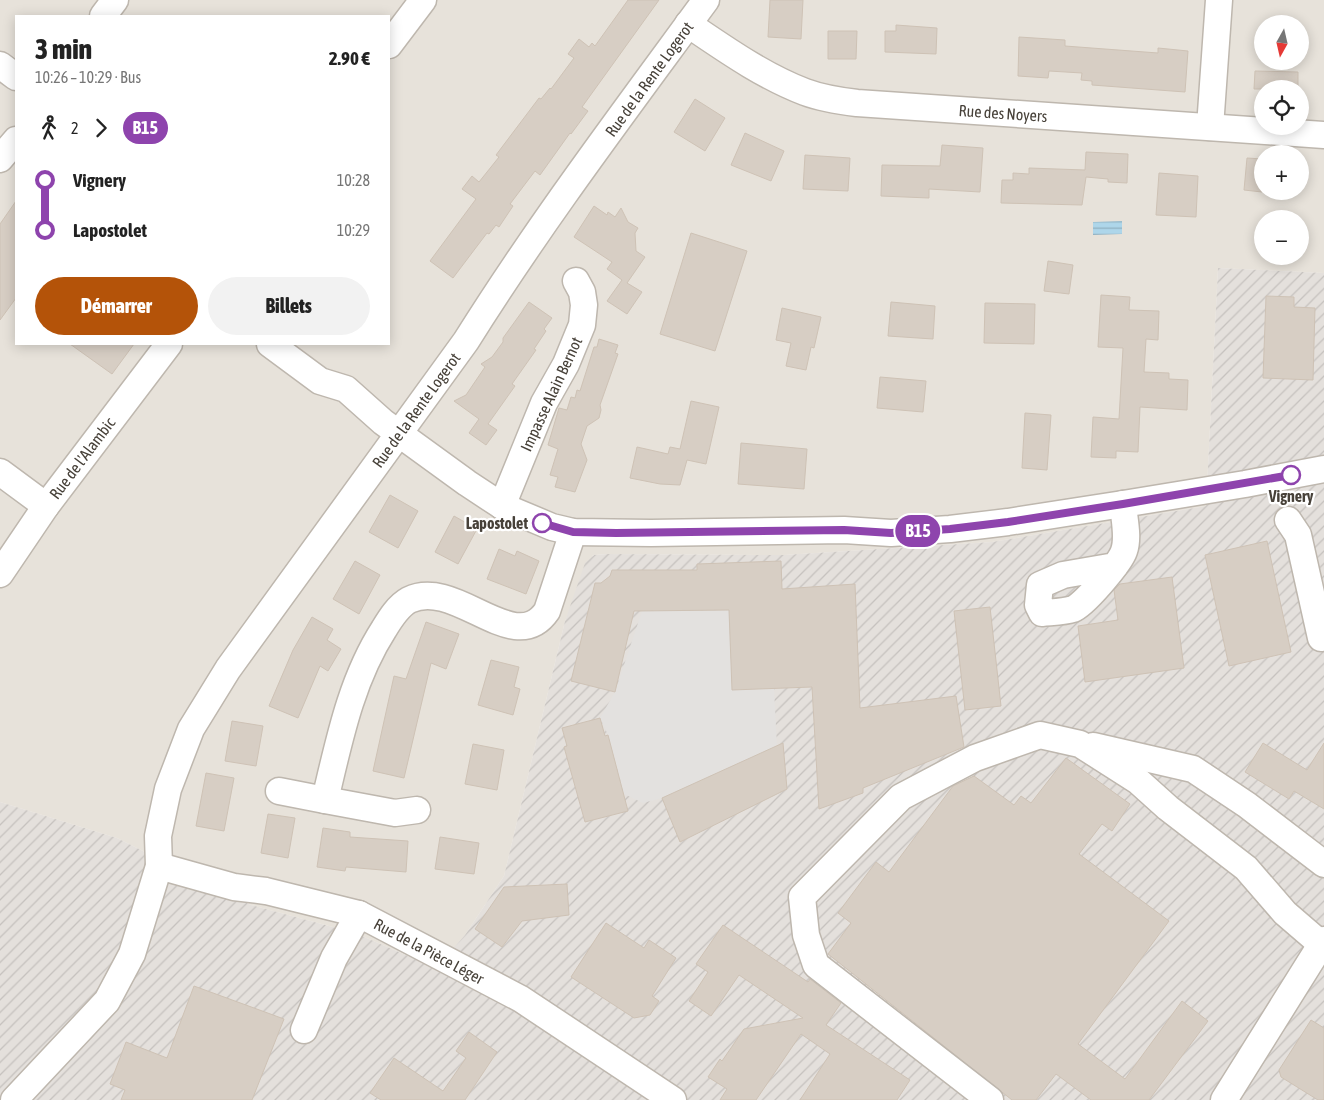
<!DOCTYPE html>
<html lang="fr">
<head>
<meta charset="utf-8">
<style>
  body { margin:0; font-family:"Asap Condensed",sans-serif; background:#f2f2f2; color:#222; height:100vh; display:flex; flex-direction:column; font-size:19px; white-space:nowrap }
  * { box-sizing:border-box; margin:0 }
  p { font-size:16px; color:#767676 }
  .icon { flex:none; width:28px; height:28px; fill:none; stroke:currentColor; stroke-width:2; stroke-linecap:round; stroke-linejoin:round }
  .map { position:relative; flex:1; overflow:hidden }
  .details { position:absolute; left:15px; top:15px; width:375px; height:330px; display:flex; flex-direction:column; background:#fff; border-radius:0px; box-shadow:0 2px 12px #0003 }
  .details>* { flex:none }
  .badge { padding:0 10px; border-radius:16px; font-size:18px; line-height:32px }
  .needle { width:32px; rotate:188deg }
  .buttons { position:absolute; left:1254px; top:15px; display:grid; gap:10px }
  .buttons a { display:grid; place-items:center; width:55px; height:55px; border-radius:50%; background:#fff; box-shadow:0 2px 12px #0003; font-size:25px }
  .map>.badge { position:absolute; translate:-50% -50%; box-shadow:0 0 0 2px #fff }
  .legs { display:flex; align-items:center; gap:8px; height:55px; padding:0 20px; font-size:16px }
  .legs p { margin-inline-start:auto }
  .summary { display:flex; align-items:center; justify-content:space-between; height:85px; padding:0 20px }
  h1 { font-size:28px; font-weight:800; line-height:38px }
  .primary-button { display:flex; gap:10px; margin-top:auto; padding:10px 20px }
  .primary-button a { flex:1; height:58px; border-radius:30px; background:#b45309; color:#fff; font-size:20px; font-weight:800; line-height:58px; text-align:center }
  .primary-button a+a { background:#f2f2f2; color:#222 }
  ul { padding:0 20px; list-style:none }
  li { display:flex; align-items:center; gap:18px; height:50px; font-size:19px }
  li i { display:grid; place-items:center; width:8px; height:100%; margin:0 6px; background:currentColor }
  li i::after { content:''; width:12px; height:12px; margin:-6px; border:4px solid; border-radius:50%; background:#fff }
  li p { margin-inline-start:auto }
  li:first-child i { background:linear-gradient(#0000 50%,currentColor 0) }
  li:last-child i { background:linear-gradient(currentColor 50%,#0000 0) }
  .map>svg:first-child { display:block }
  .residential { fill:#e7e2da; fill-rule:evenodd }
  .industrial { fill:url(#industrial-furrows) }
  .parking { fill:#e3e1df }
  .water { fill:url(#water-rules) }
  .building { fill:#d7cec4; stroke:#cec2b5 }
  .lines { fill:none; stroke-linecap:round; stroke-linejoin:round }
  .minor-casing { stroke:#beb7ae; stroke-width:29 }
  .minor { stroke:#fff; stroke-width:26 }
  .line-1-casing { stroke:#fff; stroke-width:11 }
  .line-1 { stroke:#8e44ad; stroke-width:8 }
  .stop-1-dot { fill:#fff; stroke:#8e44ad; stroke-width:2.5 }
  .labels { text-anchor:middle; stroke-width:4.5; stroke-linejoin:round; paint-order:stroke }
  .street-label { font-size:16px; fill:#474139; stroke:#fff }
  .stop-label { font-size:16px; font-weight:bold; fill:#474139; stroke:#fff }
</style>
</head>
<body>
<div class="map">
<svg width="1324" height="1100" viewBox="0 0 1324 1100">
  <defs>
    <pattern id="industrial-furrows" width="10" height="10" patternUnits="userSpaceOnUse" patternTransform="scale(1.25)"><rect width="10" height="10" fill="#e4e0dc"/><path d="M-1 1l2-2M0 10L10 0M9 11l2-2" fill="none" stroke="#c5c1be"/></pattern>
    <pattern id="water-rules" width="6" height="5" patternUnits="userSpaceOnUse" patternTransform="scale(1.25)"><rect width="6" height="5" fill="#aed6ea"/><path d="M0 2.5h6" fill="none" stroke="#8fafbf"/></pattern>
  </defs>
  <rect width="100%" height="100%" fill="#f4f0eb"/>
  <!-- residential -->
  <path class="residential" d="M0 0H1324V273L1218 268 1206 506 992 542 784 555 608 554 593 555 565 621 504 876 465 935 436 968 355 933 251 905 117 838 0 802ZM16 16H389V344H16ZM1262 24H1300V61H1262ZM1262 89H1300V126H1262ZM1262 154H1300V191H1262ZM1262 219H1300V256H1262Z"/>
  <!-- industrial -->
  <path class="industrial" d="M1218 268 1324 273V1100H0V802L117 838 251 905 355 933 436 968 465 935 504 876 565 621 585 563 594 555 608 554 784 555 992 542 1206 506Z"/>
  <!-- parking -->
  <path class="parking" d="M729 610 732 690 774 688 777 746 662 798 643 803 624 794 608 735 600 718 615 692 642 611Z"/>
  <!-- water -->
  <path class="water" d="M1122 221V234L1093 235V222Z"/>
  <!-- building -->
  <g class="building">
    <path d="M628 0H659L582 107 588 111 571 134 570 133 540 175 535 171 510 204 513 206 499 227 496 225 489 234 487 233 453 278 430 261 476 199 462 189 472 176 479 182 499 157 496 155 539 98 541 99 550 88 551 89 574 58 568 54 579 39 589 47 592 43 595 46Z"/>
    <path d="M770 0H803L801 39 768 37Z"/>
    <path d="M896 25 937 28 936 54 885 52V31H896Z"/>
    <path d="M828 31H857L856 59H828Z"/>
    <path d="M1019 37 1065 40V46L1158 53V48L1188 51 1185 92 1092 85V81L1081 80 1082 73 1049 71 1048 78 1018 76Z"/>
    <path d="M1255 71 1298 72V89H1254Z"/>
    <path d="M695 99 725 118 705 151 674 132Z"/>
    <path d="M745 133 784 151 771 181 731 165Z"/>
    <path d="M942 145 983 148 980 192 929 189V198L881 196 882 165 940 166Z"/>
    <path d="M1086 152 1128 154 1127 183 1108 182V179L1086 177 1082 205 1001 203 1002 180H1013V173L1029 174V168L1085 170Z"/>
    <path d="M805 155 850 158 848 191 803 189Z"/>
    <path d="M1247 158 1262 159V192L1244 190Z"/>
    <path d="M1159 173 1198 176 1196 217 1156 215Z"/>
    <path d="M16 201V298L0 320V224Z"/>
    <path d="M594 206 607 215 608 212 615 217 621 208 628 222 638 228 635 233 636 251 645 257 627 283 642 292 627 314 607 301 622 280 607 269 612 262 574 237Z"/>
    <path d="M691 233 747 251 715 351 660 334Z"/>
    <path d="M1048 261 1073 265 1069 294 1044 291Z"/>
    <path d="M1101 295 1130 297 1129 310 1159 311 1158 340 1146 339 1144 372 1169 373V379L1188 380 1187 410 1140 407 1138 452 1116 451V458L1091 457 1093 417 1119 419 1123 348 1098 347Z"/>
    <path d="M1266 296 1294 297V307L1315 308 1313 380 1263 378Z"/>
    <path d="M529 302 552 318 544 329 546 331 534 349 536 350 512 384 515 386 488 424 497 430 486 445 469 433 479 419 454 401 466 395 485 367 481 364 492 357 503 342V338Z"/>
    <path d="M891 302 935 306 933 339 888 336Z"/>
    <path d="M985 303 1035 304 1034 344 984 343Z"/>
    <path d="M782 308 821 317 814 348 811 347 806 370 786 366 791 343 776 340Z"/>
    <path d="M599 339 618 345 615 353 618 354 600 405 601 410 599 418 587 426 581 444 587 460 575 492 555 487 558 477 550 475 558 449 548 445 559 408 567 410 571 397 575 398 577 390 580 391 594 347H597Z"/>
    <path d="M70 344H134L112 374Z"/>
    <path d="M880 377 926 381 923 412 877 408Z"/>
    <path d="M691 401 719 407 706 464 687 460 680 485 660 484 630 478 637 447 668 454 670 447 680 449Z"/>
    <path d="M1025 413 1051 415 1047 470 1022 468Z"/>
    <path d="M741 443 807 449 804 489 738 484Z"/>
    <path d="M390 495 418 511 398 548 369 532Z"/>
    <path d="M454 516 477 529 458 564 435 552Z"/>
    <path d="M1267 541 1291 652 1229 666 1205 555Z"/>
    <path d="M499 549 515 556 517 551 539 561 526 594 487 579Z"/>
    <path d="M355 561 380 575 359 614 333 599Z"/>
    <path d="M781 561 782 589 855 584 860 708 956 696 964 747 863 788V793L819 809 812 687 732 690 729 610 634 611 615 692 571 681 595 583H601L610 576 612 570H697V564Z"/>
    <path d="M1172 577 1184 668 1085 682 1078 626 1118 620 1114 590 1120 584Z"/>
    <path d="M990 607 1001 706 965 710 954 611Z"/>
    <path d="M312 617 333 629 327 640 341 649 328 671 320 666 298 718 269 706 293 650Z"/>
    <path d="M426 622 459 634 446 669 431 663 404 778 373 771 394 676 406 679Z"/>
    <path d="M491 660 519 667 514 687 520 689 513 715 478 705Z"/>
    <path d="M600 718 605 736 608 735 628 811 585 822 564 747 567 746 562 728Z"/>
    <path d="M232 721 263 726 256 766 225 761Z"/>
    <path d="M783 743 787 789 680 842 662 798Z"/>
    <path d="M1263 743 1307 770 1324 743V809L1294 791 1289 799 1245 772Z"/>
    <path d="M473 744 504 750 497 790 465 784Z"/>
    <path d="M1066 758 1130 804 1112 831 1102 824 1079 854 1169 921 1078 1044 1125 1079 1182 1001 1208 1021 1149 1100H1091L1056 1074 1036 1100H1012L828 954 851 923 838 913 876 862 889 872 953 786 974 776 1014 805 1021 796 1031 803Z"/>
    <path d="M206 773 234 778 224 831 196 826Z"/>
    <path d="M268 814 295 818 288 858 261 853Z"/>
    <path d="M323 828 350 832V837L408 841 406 872 346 867 345 871 317 867Z"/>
    <path d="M440 837 479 843 474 874 435 869Z"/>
    <path d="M567 884 569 915 522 921 502 947 475 929 504 887Z"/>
    <path d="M606 923 644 948 649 940 676 958 652 996 659 1001 650 1015 634 1018 571 977Z"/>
    <path d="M723 925 808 982 810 979 841 1003 826 1025 910 1080 897 1100H800L830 1054 801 1034 756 1100H720L727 1089 708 1077 720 1059 722 1061 744 1029 803 1018 739 975 711 1016 689 1001 708 972 696 964Z"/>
    <path d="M194 986 284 1019 252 1100H121L125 1090 110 1084 126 1042 167 1058Z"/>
    <path d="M1311 1020 1324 1028V1100H1318L1281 1077 1279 1070Z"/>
    <path d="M469 1032 497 1052 465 1100H381L370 1093 394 1058 443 1091 466 1058 456 1051Z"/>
  </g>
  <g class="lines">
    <!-- minor casing -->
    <g class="minor-casing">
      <g id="minor">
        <path d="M103 16 115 0"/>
        <path d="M688 24C725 49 763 76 805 92 821 98 840 101 857 103L1324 135"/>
        <path d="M389 45 423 0"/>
        <path d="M0 65 16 77"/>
        <path d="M1210 127 1219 0"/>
        <path d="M0 159 16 140"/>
        <path d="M270 344 320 381 346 389 383 422 467 483 502 506 552 527 573 532 651 533 844 530 891 533 950 529 1008 522 1123 504 1245 484 1324 469"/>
        <path d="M0 472 46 506"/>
        <path d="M502 506 544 403 566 364 582 325 584 305 582 292 576 281"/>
        <path d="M1288 520 1298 535 1321 638"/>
        <path d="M1115 566 1063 575 1040 585 1038 605 1042 613C1052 612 1064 612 1073 609 1084 605 1120 563 1124 551 1129 537 1124 519 1123 504"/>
        <path d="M0 574 46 506 169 344"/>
        <path d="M1093 746 1193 769 1247 805 1324 864"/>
        <path d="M279 791 325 800"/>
        <path d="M417 810 395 813 325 800C339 741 351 680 384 629 390 619 398 606 409 600 456 577 514 659 547 611L573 532"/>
        <path d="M159 866 234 887 266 891 359 914 521 999 673 1100"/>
        <path d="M304 1030 334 958 359 914"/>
        <path d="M14 1100 107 1001 132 954 159 866 158 836 168 789 191 729 228 669 466 341C540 223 624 112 706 0"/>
        <path d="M990 1100 816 965 806 935 802 897 901 797 975 758 1040 735 1080 744 1138 781 1168 808 1246 868 1285 913 1321 944"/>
        <path d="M1224 1100 1324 940"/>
      </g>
    </g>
    <!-- minor -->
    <use href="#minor" class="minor"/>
  </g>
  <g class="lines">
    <!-- line-1 casing -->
    <g class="line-1-casing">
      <path id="line-1" d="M542 523 573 532 616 533 844 530 891 533 950 529 1008 522 1123 504 1291 475"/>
    </g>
    <!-- line-1 -->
    <use href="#line-1" class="line-1"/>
  </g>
  <!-- markers -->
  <g class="stop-1-dot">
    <circle cx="1291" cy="475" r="9"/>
    <circle cx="542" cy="523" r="9"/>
  </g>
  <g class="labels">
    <!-- street labels -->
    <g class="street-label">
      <text transform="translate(649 79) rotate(-54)" y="6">Rue de la Rente Logerot</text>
      <text transform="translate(1003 113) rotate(4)" y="6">Rue des Noyers</text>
      <text transform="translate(551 394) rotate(-65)" y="6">Impasse Alain Bernot</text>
      <text transform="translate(416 410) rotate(-54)" y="6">Rue de la Rente Logerot</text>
      <text transform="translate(82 458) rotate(-53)" y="6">Rue de l'Alambic</text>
      <text transform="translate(429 951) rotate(28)" y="6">Rue de la Pièce Léger</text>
    </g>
    <!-- stop labels -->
    <g class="stop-label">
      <text x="1291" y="502">Vignery</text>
      <text x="528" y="529" text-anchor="end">Lapostolet</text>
    </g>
  </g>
</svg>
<div class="buttons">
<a><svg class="needle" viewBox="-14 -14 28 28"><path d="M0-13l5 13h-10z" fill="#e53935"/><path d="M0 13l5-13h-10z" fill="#767676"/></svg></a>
<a><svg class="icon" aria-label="locate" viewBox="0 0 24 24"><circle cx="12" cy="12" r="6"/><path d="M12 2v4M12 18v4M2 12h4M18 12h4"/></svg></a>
<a>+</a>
<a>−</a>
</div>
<b class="badge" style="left:918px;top:531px;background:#8e44ad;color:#fff">B15</b>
<section class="details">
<div class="summary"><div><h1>3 min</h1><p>10:26 – 10:29 · Bus</p></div><b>2.90 €</b></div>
<div class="legs"><svg class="icon" aria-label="walk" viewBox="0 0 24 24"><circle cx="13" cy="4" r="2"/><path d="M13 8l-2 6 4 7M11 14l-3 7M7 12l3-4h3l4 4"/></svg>2<svg class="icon" aria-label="forward" viewBox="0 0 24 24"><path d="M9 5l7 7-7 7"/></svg><b class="badge" style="background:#8e44ad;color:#fff">B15</b></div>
<ul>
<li><i style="color:#8e44ad"></i><b>Vignery</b><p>10:28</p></li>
<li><i style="color:#8e44ad"></i><b>Lapostolet</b><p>10:29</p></li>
</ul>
<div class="primary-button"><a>Démarrer</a><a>Billets</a></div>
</section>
</div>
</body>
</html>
